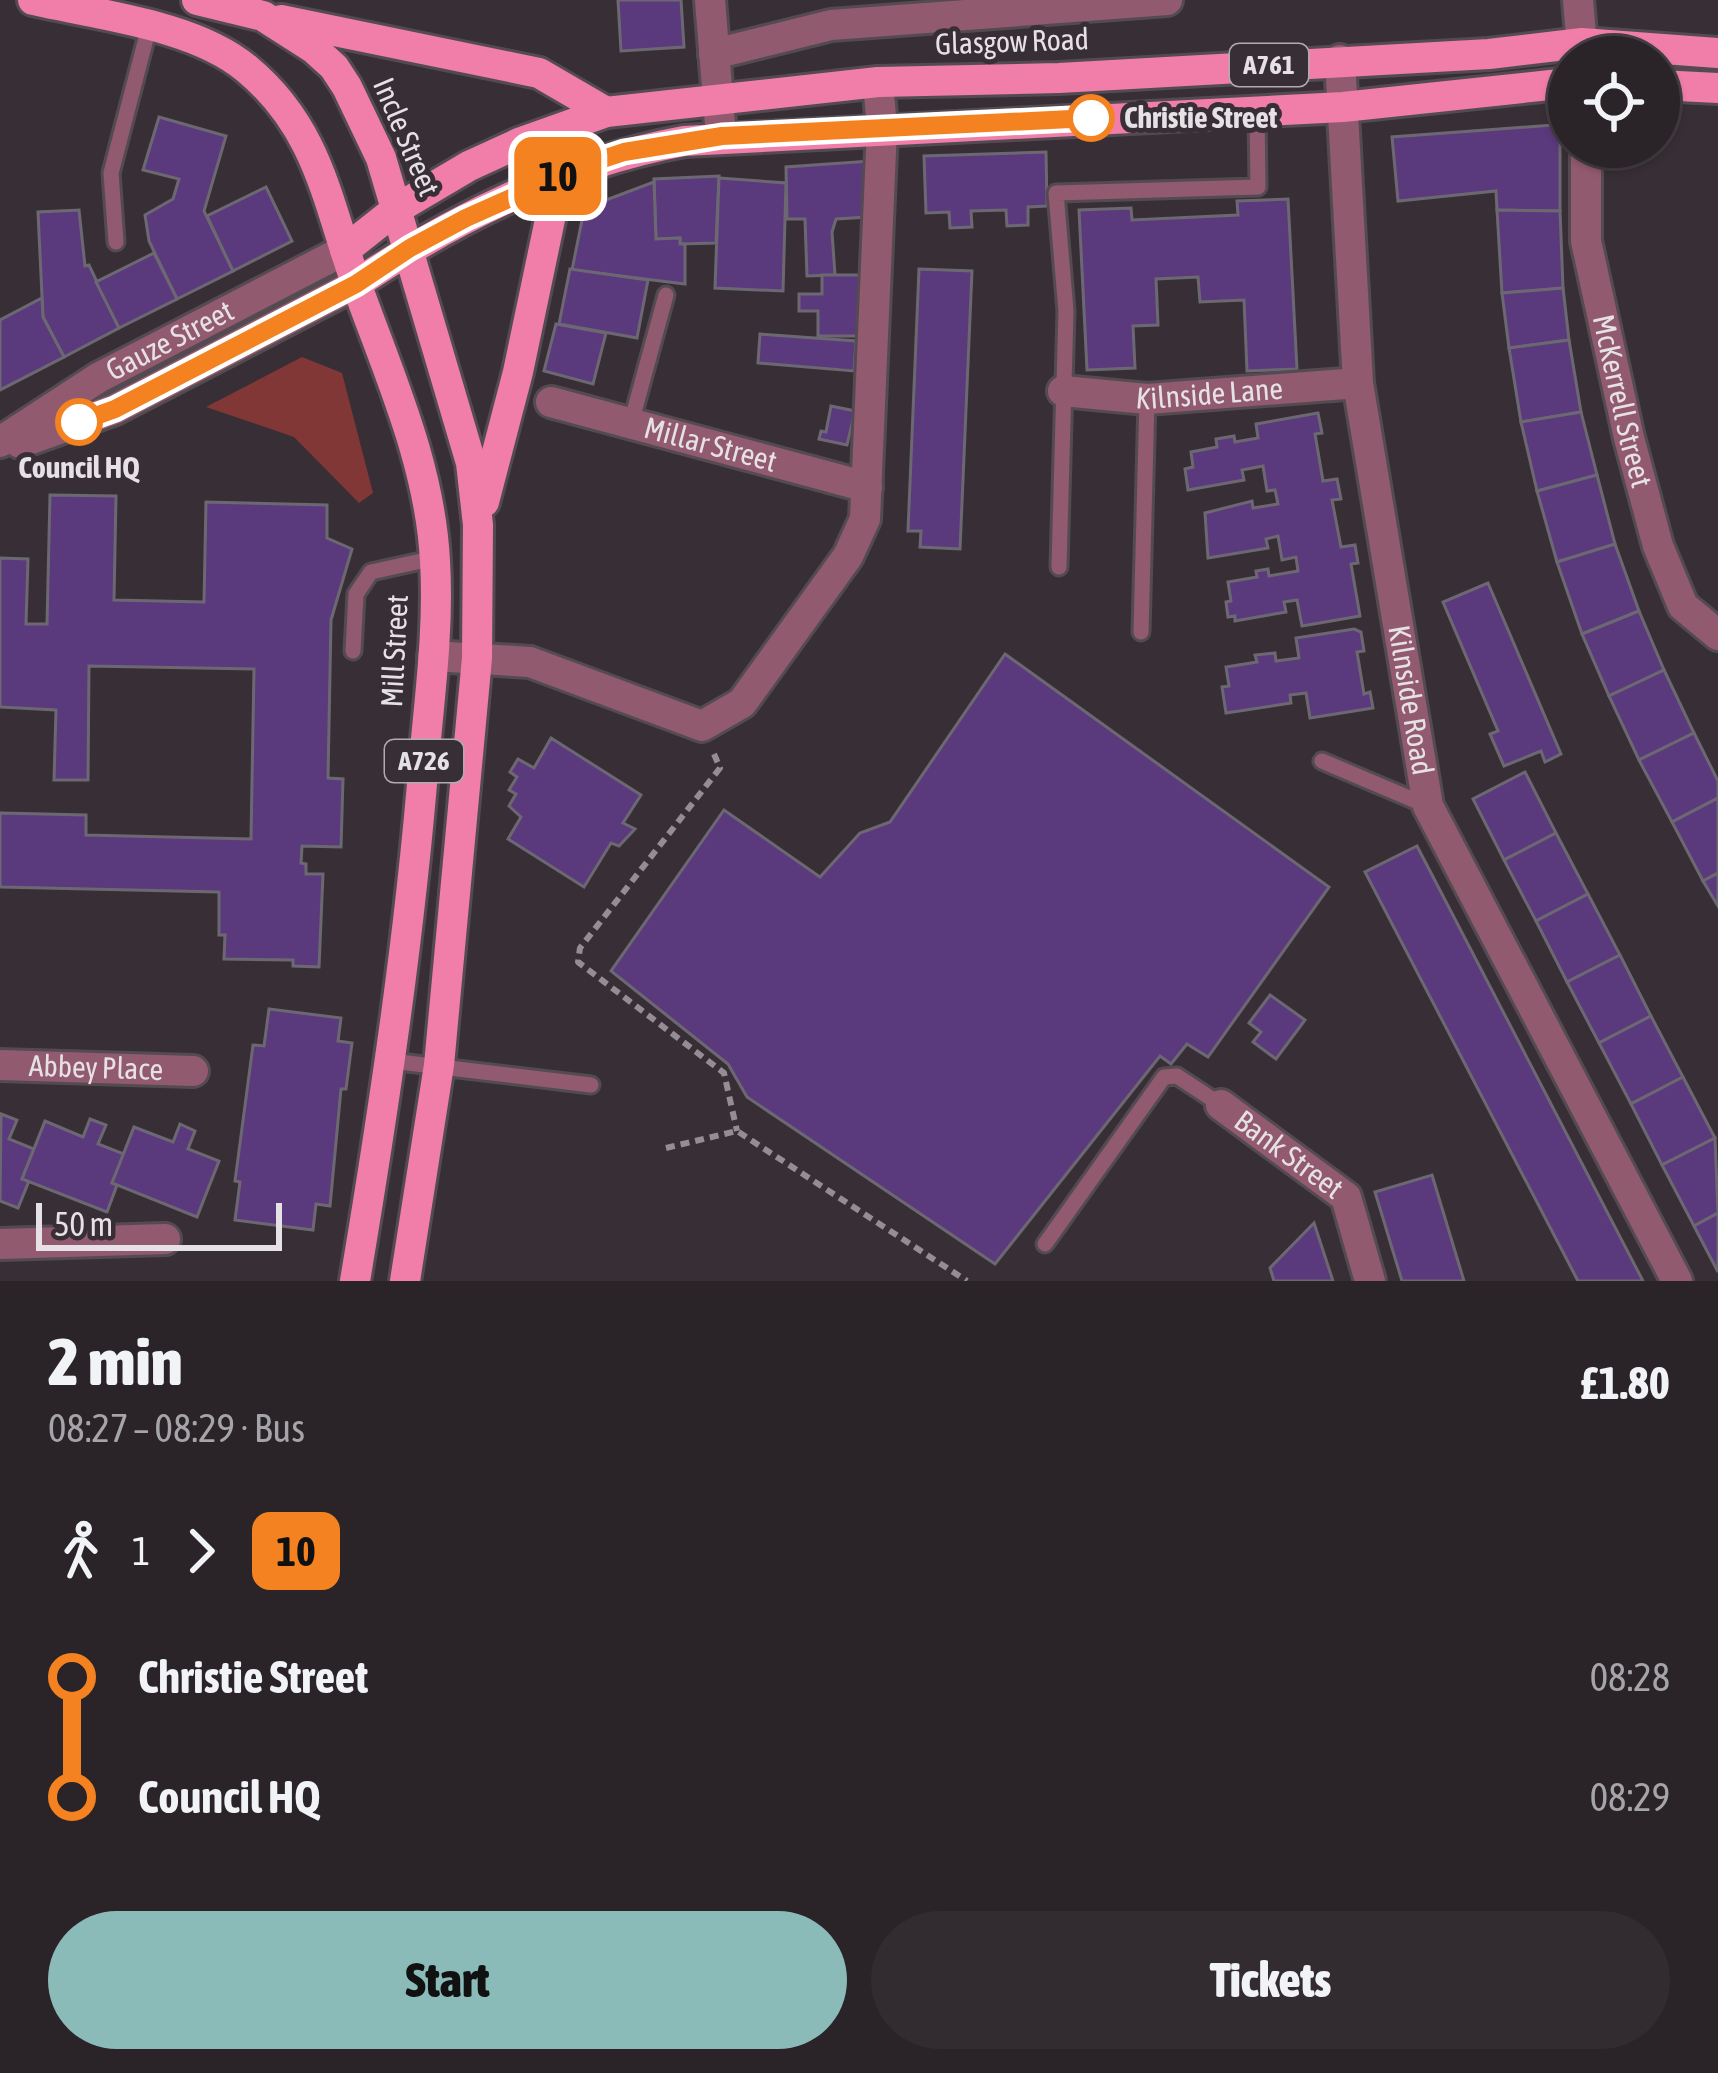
<!DOCTYPE html>
<html lang="en">
<head>
<meta charset="utf-8">
<style>
  body { margin:0; font-family:"Asap Condensed",sans-serif; background:#322b30; color:#f1f3f6; height:100vh; display:flex; flex-direction:column; font-size:45px; white-space:nowrap }
  * { box-sizing:border-box; margin:0 }
  p { font-size:39px; color:#a5a4a8 }
  .icon { flex:none; width:66px; height:66px; fill:none; stroke:currentColor; stroke-width:2; stroke-linecap:round; stroke-linejoin:round }
  .map { position:relative; height:1281px; overflow:hidden }
  .details { display:flex; flex-direction:column; background:#2a2328; flex:1 }
  .details>* { flex:none }
  .badge { padding:0 24px; border-radius:18px; font-size:42px; line-height:78px }
  .controls { position:absolute; left:1548px; top:36px; display:grid; gap:24px }
  .controls a { display:grid; place-items:center; width:132px; height:132px; border-radius:50%; background:#2a2328; box-shadow:0 3px 9px #0004,0 0 0 3px #464045; font-size:60px }
  .scale { position:absolute; left:36px; bottom:30px; width:246px; box-sizing:border-box; padding-left:12px; border:6px solid #e6e1e5; border-top:0; font-size:33px; line-height:42px; white-space:nowrap; color:#e6e1e5; -webkit-text-stroke:9px #382f36; paint-order:stroke }
  .map>.badge { position:absolute; translate:-50% -50%; box-shadow:0 0 0 6px #fff }
  .legs { display:flex; align-items:center; gap:18px; height:132px; padding:0 48px; font-size:39px }
  .legs p { margin-inline-start:auto }
  .overview { display:flex; align-items:center; justify-content:space-between; height:204px; padding:0 48px }
  h1 { font-size:66px; font-weight:800; line-height:90px }
  .cta { display:flex; gap:24px; margin-top:auto; padding:24px 48px }
  .cta a { flex:1; height:138px; border-radius:72px; background:#8bbbb9; color:#111; font-size:48px; font-weight:800; line-height:138px; text-align:center }
  .cta a+a { background:#322b30; color:#f1f3f6 }
  ul { padding:0 48px; list-style:none }
  li { display:flex; align-items:center; gap:42px; height:120px; font-size:45px }
  li i { display:grid; place-items:center; width:18px; height:100%; margin:0 15px; background:currentColor }
  li i::after { content:''; width:30px; height:30px; margin:-15px; border:9px solid; border-radius:50%; background:#2a2328 }
  li p { margin-inline-start:auto }
  li:first-child i { background:linear-gradient(#0000 50%,currentColor 0) }
  li:last-child i { background:linear-gradient(currentColor 50%,#0000 0) }
  .map>svg:first-child { display:block }
  .green { fill:#803736 }
  .building { fill:#5b397d; stroke:#6c6872; stroke-width:3 }
  .lines { fill:none; stroke-linecap:round; stroke-linejoin:round }
  .service-casing { stroke:#544b52; stroke-width:21 }
  .minor-casing { stroke:#544b52; stroke-width:36 }
  .tertiary-casing { stroke:#544b52; stroke-width:36 }
  .primary-casing { stroke:#544b52; stroke-width:36 }
  .path { stroke:#948d93; stroke-width:6; stroke-dasharray:9 6; stroke-linecap:butt }
  .service { stroke:#925a6e; stroke-width:15 }
  .minor { stroke:#925a6e; stroke-width:30 }
  .tertiary { stroke:#925a6e; stroke-width:30 }
  .primary { stroke:#f07ea9; stroke-width:30 }
  .line-1-casing { stroke:#fff; stroke-width:27 }
  .line-1 { stroke:#f58220; stroke-width:18 }
  .stop-1-dot { fill:#fff; stroke:#f58220; stroke-width:6 }
  .labels { text-anchor:middle; stroke-width:10; stroke-linejoin:round; paint-order:stroke }
  .shield { fill:#382f36; stroke:#b2acb0; stroke-width:3 }
  .shield-label { font-size:27px; font-weight:bold; fill:#e6e1e5 }
  .street-label { font-size:30px; fill:#e6e1e5; stroke:#382f36 }
  .stop-label { font-size:30px; font-weight:bold; fill:#e6e1e5; stroke:#382f36; text-anchor:start }
</style>
</head>
<body>
<div class="map">
<svg width="1718" height="1281" viewBox="0 0 1718 1281">
  <rect width="100%" height="100%" fill="#382f36"/>
  <!-- green -->
  <path class="green" d="M302 357 342 373 373 493 359 503 294 437 206 407Z"/>
  <!-- building -->
  <g class="building">
    <path d="M618 0H681L684 47 621 51Z"/>
    <path d="M159 117 226 136 204 211 233 271 177 299 149 241 145 215 173 199 179 179 143 170Z"/>
    <path d="M1553 125 1560 136V211L1497 210 1496 191 1398 201 1392 137Z"/>
    <path d="M1046 152 1047 206 1028 207V225L1007 226 1006 210 971 211 972 227 950 228 949 212 926 213 924 156Z"/>
    <path d="M870 161 868 217 836 219 832 232 835 275 807 276 805 219H787L786 167Z"/>
    <path d="M719 176 716 243 680 244V238L656 239 654 179Z"/>
    <path d="M719 178 786 183 783 291 715 288Z"/>
    <path d="M654 182 656 239 680 238V244H685V284L572 270 582 220 598 203Z"/>
    <path d="M266 187 292 241 233 271 207 216Z"/>
    <path d="M1288 199 1297 369 1247 371 1244 300 1200 302 1198 277 1156 279 1158 325 1133 326 1135 368 1087 370 1079 210 1131 208 1132 220 1238 215 1237 201Z"/>
    <path d="M79 210 85 266 89 265 119 328 64 357 43 317 38 212Z"/>
    <path d="M1497 210 1560 211 1563 288 1502 293Z"/>
    <path d="M154 253 177 299 119 328 96 282Z"/>
    <path d="M570 269 648 280 637 338 559 324Z"/>
    <path d="M919 269 972 271 960 549 920 547 921 531H908Z"/>
    <path d="M822 275H860V336H818V311H799V294H822Z"/>
    <path d="M1563 288 1569 340 1509 348 1502 293Z"/>
    <path d="M42 298 43 317 64 357 0 390V320Z"/>
    <path d="M556 324 606 333 593 384 544 371Z"/>
    <path d="M760 334 856 341 854 371 758 363Z"/>
    <path d="M1569 340 1581 412 1521 422 1509 348Z"/>
    <path d="M831 406 855 411 847 445 819 439 821 431 826 432Z"/>
    <path d="M1581 412 1597 475 1537 491 1521 422Z"/>
    <path d="M1318 413 1322 433 1315 434 1323 481 1337 479 1341 499 1332 500 1341 547 1355 545 1358 563 1351 564 1360 616 1302 626 1297 600 1284 602 1286 612 1235 621V616L1228 617 1226 602 1231 601 1228 582 1257 577 1256 571 1268 569 1269 576 1298 571 1296 557 1282 560 1278 536 1266 539 1268 548 1208 558 1205 513 1252 501 1253 508 1278 504 1275 490 1267 491 1263 466 1242 470 1244 480 1188 490 1185 469 1193 467 1191 452 1217 447 1216 439 1234 436 1235 442 1258 438 1256 424Z"/>
    <path d="M1597 475 1615 544 1557 562 1537 491Z"/>
    <path d="M50 495 116 496 114 600 204 602 206 502 327 505V538L352 549 331 620 328 778 343 779 341 847 302 846 301 863 306 864V874H323L319 967 293 966V960L224 959 225 935H219V892L0 887V813L86 815V835L251 839 254 669 89 666 88 780H54L56 710 0 707V558L28 559 26 624H47Z"/>
    <path d="M1615 544 1639 611 1582 634 1557 562Z"/>
    <path d="M1488 583 1561 754 1545 762 1541 751 1504 766 1490 734 1498 731 1443 602Z"/>
    <path d="M1639 611 1664 670 1609 696 1582 634Z"/>
    <path d="M1354 629 1361 632 1364 651 1357 652 1364 694 1370 692 1373 708 1310 718 1306 693 1290 695 1291 703 1226 713 1222 687 1229 686 1226 667 1257 662 1255 655 1275 653 1276 661 1299 658 1296 638Z"/>
    <path d="M1005 654 1329 887 1208 1057 1187 1044 1171 1064 1160 1056 995 1264 747 1097 728 1064 611 971 724 810 820 877 860 833 890 822Z"/>
    <path d="M1664 670 1694 733 1639 760 1609 696Z"/>
    <path d="M1694 733 1718 781V798L1672 822 1639 760Z"/>
    <path d="M551 738 641 795 623 823 635 829 619 846 611 843 584 887 508 839 521 817 509 806 516 794 509 790 517 777 510 772 518 759 534 768Z"/>
    <path d="M1525 772 1556 833 1504 860 1473 799Z"/>
    <path d="M1718 798V873L1703 881 1672 822Z"/>
    <path d="M1556 833 1588 894 1536 921 1504 860Z"/>
    <path d="M1417 846 1643 1281H1578L1365 872Z"/>
    <path d="M1718 873V906L1703 881Z"/>
    <path d="M1588 894 1620 955 1567 982 1536 921Z"/>
    <path d="M1620 955 1651 1016 1599 1043 1567 982Z"/>
    <path d="M1270 995 1305 1020 1276 1059 1253 1042 1261 1032 1249 1023Z"/>
    <path d="M269 1009 341 1018 338 1041 352 1043 346 1089H341L330 1206 316 1204 313 1230 235 1220 240 1182 235 1181 253 1045 264 1046Z"/>
    <path d="M1651 1016 1683 1077 1631 1104 1599 1043Z"/>
    <path d="M1683 1077 1715 1138 1662 1165 1631 1104Z"/>
    <path d="M1 1114 17 1120 9 1139 34 1149 22 1179 29 1181 18 1208 0 1201Z"/>
    <path d="M90 1119 106 1125 98 1144 124 1154 112 1183 117 1185 107 1212 22 1179 45 1121 83 1137Z"/>
    <path d="M180 1124 195 1131 188 1149 219 1161 197 1217 112 1183 134 1127 173 1142Z"/>
    <path d="M1715 1138 1718 1213 1694 1226 1662 1165Z"/>
    <path d="M1432 1175 1464 1281H1402L1375 1192Z"/>
    <path d="M1718 1213V1272L1694 1226Z"/>
    <path d="M1314 1223 1333 1281H1274L1270 1268Z"/>
  </g>
  <g class="lines">
    <!-- service casing -->
    <g class="service-casing">
      <g id="service">
        <path d="M116 242 111 173 149 27"/>
        <path d="M631 423 666 295"/>
        <path d="M1059 567 1066 311 1056 193 1258 187 1257 112"/>
        <path d="M1141 632 1147 399"/>
        <path d="M353 651 356 594 371 572 435 558"/>
        <path d="M1322 761 1428 806"/>
        <path d="M391 1061 591 1085"/>
        <path d="M1045 1244 1164 1077 1177 1076 1221 1105"/>
      </g>
    </g>
    <!-- minor casing -->
    <g class="minor-casing">
      <g id="minor">
        <path d="M710 0 721 136"/>
        <path d="M1578 0 1583 57"/>
        <path d="M714 54 831 25 1167 0"/>
        <path id="s1" d="M1340 60 1358 383 1428 806 1677 1281"/>
        <path id="s2" d="M1586 147V241L1629 438 1658 546 1683 606 1718 635"/>
        <path id="s3" d="M1063 391 1147 399 1358 383"/>
        <path id="s4" d="M551 402 867 487"/>
        <path d="M433 656 530 662 702 726 742 703 848 556 865 519 882 128 878 82"/>
        <path id="s5" d="M0 1065 193 1071"/>
        <path id="s6" d="M1221 1105 1346 1197 1370 1281"/>
        <path d="M0 1244 165 1239"/>
      </g>
    </g>
    <!-- tertiary casing -->
    <g class="tertiary-casing">
      <g id="tertiary">
        <path id="s7" d="M0 442 98 378 345 250"/>
        <path d="M20 443 115 409 356 284"/>
      </g>
    </g>
    <!-- primary casing -->
    <g class="primary-casing">
      <g id="primary">
        <path d="M33 0C98 15 195 25 247 69 318 128 327 201 356 283 388 373 430 463 435 561 439 627 430 694 424 760 410 935 384 1108 355 1281"/>
        <path d="M197 0 263 16 313 48 334 67 347 87 381 158 471 463 478 525 477 658 439 1065 405 1281"/>
        <path d="M281 20 539 73 606 112"/>
        <path d="M1659 85 1718 88"/>
        <path d="M345 250 398 208 469 166 519 143 606 112 878 82 1059 78 1489 54 1582 43 1718 53"/>
        <path d="M356 284C456 217 565 163 684 141L1343 107 1569 83"/>
        <path d="M484 502 518 372 552 210 582 166"/>
      </g>
    </g>
    <!-- path -->
    <g class="path">
      <path d="M714 754 720 768 580 948 578 962 724 1073 737 1131"/>
      <path d="M666 1148 737 1131 967 1281"/>
    </g>
    <!-- service -->
    <use href="#service" class="service"/>
    <!-- minor -->
    <use href="#minor" class="minor"/>
    <!-- tertiary -->
    <use href="#tertiary" class="tertiary"/>
    <!-- primary -->
    <use href="#primary" class="primary"/>
  </g>
  <g class="lines">
    <!-- line-1 casing -->
    <g class="line-1-casing">
      <path id="line-1" d="M79 422 115 409 356 284 410 248 466 218 582 166 624 152 722 136 1091 118"/>
    </g>
    <!-- line-1 -->
    <use href="#line-1" class="line-1"/>
  </g>
  <!-- markers -->
  <g class="stop-1-dot">
    <circle cx="1091" cy="118" r="21"/>
    <circle cx="79" cy="422" r="21"/>
  </g>
  <g class="labels">
    <!-- shield labels -->
    <g class="shield">
      <rect x="1230" y="44" width="78" height="42" rx="9"/>
      <rect x="385" y="740" width="78" height="42" rx="9"/>
    </g>
    <g class="shield-label">
      <text x="1269" y="74">A761</text>
      <text x="424" y="770">A726</text>
    </g>
    <!-- street labels -->
    <g class="street-label">
      <text transform="translate(1012 42) rotate(-2)" y="10">Glasgow Road</text>
      <text transform="translate(406 137) rotate(67)" y="10">Incle Street</text>
      <text dy="10" stroke="none"><textPath href="#s7" startOffset="198">Gauze Street</textPath></text>
      <text dy="10" stroke="none"><textPath href="#s3" startOffset="147">Kilnside Lane</textPath></text>
      <text dy="10" stroke="none"><textPath href="#s2" startOffset="258">McKerrell Street</textPath></text>
      <text dy="10" stroke="none"><textPath href="#s4" startOffset="165">Millar Street</textPath></text>
      <text transform="translate(395 651) rotate(-87)" y="10">Mill Street</text>
      <text dy="10" stroke="none"><textPath href="#s1" startOffset="645">Kilnside Road</textPath></text>
      <text dy="10" stroke="none"><textPath href="#s5" startOffset="96">Abbey Place</textPath></text>
      <text dy="10" stroke="none"><textPath href="#s6" startOffset="84">Bank Street</textPath></text>
    </g>
    <!-- stop labels -->
    <g class="stop-label">
      <text x="1124" y="128">Christie Street</text>
      <text x="79" y="478" text-anchor="middle">Council HQ</text>
    </g>
  </g>
</svg>
<div class="controls">
<a><svg class="icon" aria-label="locate" viewBox="0 0 24 24"><circle cx="12" cy="12" r="6"/><path d="M12 2v4M12 18v4M2 12h4M18 12h4"/></svg></a>
</div>
<div class="scale">50 m</div>
<b class="badge" style="left:558px;top:176px;background:#f58220;color:#111">10</b>
</div>
<section class="details">
<div class="overview"><div><h1>2 min</h1><p>08:27 – 08:29 · Bus</p></div><b>£1.80</b></div>
<div class="legs"><svg class="icon" aria-label="walk" viewBox="0 0 24 24"><circle cx="13" cy="4" r="2"/><path d="M13 8l-2 6 4 7M11 14l-3 7M7 12l3-4h3l4 4"/></svg>1<svg class="icon" aria-label="forward" viewBox="0 0 24 24"><path d="M9 5l7 7-7 7"/></svg><b class="badge" style="background:#f58220;color:#111">10</b></div>
<ul>
<li><i style="color:#f58220"></i><b>Christie Street</b><p>08:28</p></li>
<li><i style="color:#f58220"></i><b>Council HQ</b><p>08:29</p></li>
</ul>
<div class="cta"><a>Start</a><a>Tickets</a></div>
</section>
</body>
</html>
